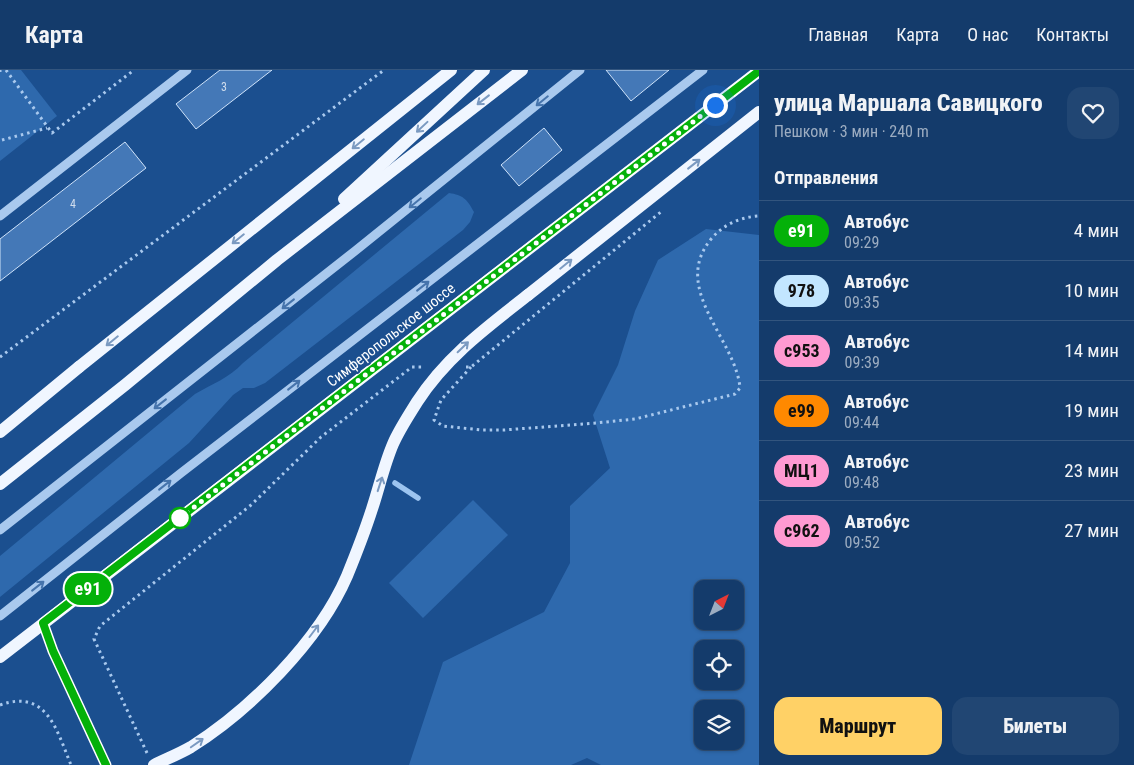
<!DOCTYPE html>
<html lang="ru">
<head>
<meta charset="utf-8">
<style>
  body { margin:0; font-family:"Roboto Condensed",sans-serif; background:#214673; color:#f1f3f6; height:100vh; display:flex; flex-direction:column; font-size:19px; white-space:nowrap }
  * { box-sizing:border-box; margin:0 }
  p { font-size:16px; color:#9dadc1 }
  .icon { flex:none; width:28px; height:28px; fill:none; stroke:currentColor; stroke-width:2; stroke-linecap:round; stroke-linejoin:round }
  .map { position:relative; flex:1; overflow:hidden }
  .sheet { display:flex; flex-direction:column; background:#143b6b; width:375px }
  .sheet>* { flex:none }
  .badge { padding:0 10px; border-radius:16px; font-size:18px; line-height:32px }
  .needle { width:32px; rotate:42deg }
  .buttons { position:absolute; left:694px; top:510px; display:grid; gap:10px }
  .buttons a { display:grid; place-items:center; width:50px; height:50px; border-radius:10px; background:#143b6b; box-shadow:0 1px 4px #0004,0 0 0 1px #33557e; font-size:25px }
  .you { position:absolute; width:25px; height:25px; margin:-12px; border:4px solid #fff; border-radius:50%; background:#1a73e8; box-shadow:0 0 0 8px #1a73e833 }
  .map>.badge { position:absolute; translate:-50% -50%; box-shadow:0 0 0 2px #fff }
  h2 { padding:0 15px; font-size:19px; line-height:45px }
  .round { display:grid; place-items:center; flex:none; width:52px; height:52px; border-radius:15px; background:#214673 }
  .head { display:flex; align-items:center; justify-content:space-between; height:85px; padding:0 15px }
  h1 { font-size:24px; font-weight:800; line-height:38px }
  .button { display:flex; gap:10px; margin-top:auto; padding:10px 15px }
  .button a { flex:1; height:58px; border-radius:15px; background:#ffd166; color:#111; font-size:20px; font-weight:800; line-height:58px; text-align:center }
  .button a+a { background:#214673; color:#f1f3f6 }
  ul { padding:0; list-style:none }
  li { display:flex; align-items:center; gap:15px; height:60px; padding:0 15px; border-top:1px solid #33557e }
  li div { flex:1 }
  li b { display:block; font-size:19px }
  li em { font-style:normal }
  li .badge { min-width:55px; font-weight:700; text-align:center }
  header { display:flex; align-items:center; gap:30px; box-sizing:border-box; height:70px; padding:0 25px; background:#143b6b; border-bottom:1px solid #33557e }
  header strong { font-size:24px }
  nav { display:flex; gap:28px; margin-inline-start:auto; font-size:18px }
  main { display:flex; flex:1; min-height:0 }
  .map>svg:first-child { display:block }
  .green { fill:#2e69ad; fill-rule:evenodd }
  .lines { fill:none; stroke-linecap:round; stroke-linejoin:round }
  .stream { stroke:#9cc4f0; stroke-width:5.5 }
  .building { fill:#4478b7; stroke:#cfe3fa }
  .path { stroke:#a9c9ee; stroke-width:3; stroke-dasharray:2.5 4; stroke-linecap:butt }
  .minor { stroke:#a9c9ee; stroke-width:9 }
  .major { stroke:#f0f6ff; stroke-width:12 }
  .major-bridge { stroke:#f0f6ff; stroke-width:12 }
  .oneway { stroke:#7b9ac1 }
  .oneway2 { stroke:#4674ac }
  .line-casing { stroke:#fff; stroke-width:11 }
  .line { stroke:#04b109; stroke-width:8 }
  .walk { stroke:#fff; stroke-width:5; stroke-dasharray:0 9 }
  .stop-dot { fill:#fff; stroke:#04b109; stroke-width:2.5 }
  .labels { text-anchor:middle; stroke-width:4.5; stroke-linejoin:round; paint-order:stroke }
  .number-label { font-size:12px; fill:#d0dded }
  .street-label { font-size:15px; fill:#fff; stroke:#1b4f8f }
</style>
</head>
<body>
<header>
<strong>Карта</strong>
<nav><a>Главная</a><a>Карта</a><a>О нас</a><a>Контакты</a></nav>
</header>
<main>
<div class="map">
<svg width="759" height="695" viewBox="0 0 759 695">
  <rect width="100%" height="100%" fill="#1b4f8f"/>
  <!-- green -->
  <g class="green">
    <path d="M0 0H21L57 46 0 91Z"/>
    <path d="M449 123C463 125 467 129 474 142L470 152 463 160 265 313 254 318H243L233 325 189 373 0 527V486L195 324C212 314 229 308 243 293Z"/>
    <path d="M706 159 759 165V695H601L587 688 571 695H409L443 592 544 542 570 493V436L610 398 593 345 618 295 635 241 658 190ZM702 519H735V551H702ZM702 579H735V611H702ZM702 639H735V671H702Z"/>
    <path d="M473 430 508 465 423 548 389 513Z"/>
  </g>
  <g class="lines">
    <!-- stream -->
    <path class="stream" d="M395 413 418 428"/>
  </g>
  <!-- building -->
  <g class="building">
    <path d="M220 0H272L196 59 176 34Z"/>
    <path d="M606 0H669L631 31Z"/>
    <path d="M544 58 562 80 519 116 501 95Z"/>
    <path d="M125 72 146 98 0 211V169Z"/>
  </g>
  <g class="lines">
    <!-- path -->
    <g class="path">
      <path d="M6 0 52 63 134 0"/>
      <path d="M0 2V0"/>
      <path d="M2 70 47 58"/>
      <path d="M0 287 384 0"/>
      <path d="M466 297H471L662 141"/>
      <path d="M471 297 441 330 434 350 443 356 482 360H504L596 353 635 349 735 324 740 318C736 269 669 218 712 168 724 154 741 147 759 146"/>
      <path d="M0 635C47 618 57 661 71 695"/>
      <path d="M147 683 94 569 100 556 251 435 321 367 412 297H425"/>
    </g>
    <!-- minor -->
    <g class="minor">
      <path d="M0 146 187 0"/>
      <path d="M0 460 355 181 580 0"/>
      <path d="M0 546 181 403 703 0"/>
      <path d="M43 553 53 581 106 695"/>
    </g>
    <!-- major -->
    <g class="major">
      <path d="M344 129 484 0"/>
      <path d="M528 225 759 42"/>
      <path d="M79 297 451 0"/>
      <path d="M0 414 125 315 277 190 522 0"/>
      <path d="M0 587 759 1"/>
    </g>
    <!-- major-bridge -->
    <g class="major-bridge">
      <path d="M0 362 79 297"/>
      <path d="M154 695C166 689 179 684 191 677 250 640 319 571 347 506 356 484 365 461 372 439 379 418 384 395 393 374 399 360 409 345 417 332 446 287 487 257 528 225"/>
    </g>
  </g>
  <!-- one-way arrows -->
  <defs><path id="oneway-shaft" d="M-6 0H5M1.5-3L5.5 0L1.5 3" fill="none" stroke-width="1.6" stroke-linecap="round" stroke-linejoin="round" transform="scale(1.25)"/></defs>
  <g class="oneway">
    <use href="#oneway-shaft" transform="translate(483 30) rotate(142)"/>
    <use href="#oneway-shaft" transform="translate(422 57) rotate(137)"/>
    <use href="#oneway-shaft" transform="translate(358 74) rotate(141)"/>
    <use href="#oneway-shaft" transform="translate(694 94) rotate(-38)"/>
    <use href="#oneway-shaft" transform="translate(238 169) rotate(141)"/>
    <use href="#oneway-shaft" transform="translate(566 194) rotate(-39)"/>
    <use href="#oneway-shaft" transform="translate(112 271) rotate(141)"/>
    <use href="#oneway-shaft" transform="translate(463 277) rotate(-44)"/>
    <use href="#oneway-shaft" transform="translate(380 414) rotate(-72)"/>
    <use href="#oneway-shaft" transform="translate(314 561) rotate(-53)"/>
    <use href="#oneway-shaft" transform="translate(197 673) rotate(-35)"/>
  </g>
  <g class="oneway2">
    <use href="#oneway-shaft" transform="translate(542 31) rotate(141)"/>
    <use href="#oneway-shaft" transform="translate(415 133) rotate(141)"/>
    <use href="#oneway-shaft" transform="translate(423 216) rotate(-38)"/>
    <use href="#oneway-shaft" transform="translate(288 234) rotate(142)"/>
    <use href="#oneway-shaft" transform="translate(294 315) rotate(-38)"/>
    <use href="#oneway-shaft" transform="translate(160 334) rotate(142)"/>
    <use href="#oneway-shaft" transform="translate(165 415) rotate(-38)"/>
    <use href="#oneway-shaft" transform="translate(38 516) rotate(-38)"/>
  </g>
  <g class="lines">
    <!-- line casing -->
    <g class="line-casing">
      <path id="line" d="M106 695 53 581 43 553 759 1"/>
    </g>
    <!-- line -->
    <use href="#line" class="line"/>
    <!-- walk -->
    <path class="walk" d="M180 448 715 35"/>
  </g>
  <!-- markers -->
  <circle class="stop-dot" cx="180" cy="448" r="10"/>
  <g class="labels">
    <!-- number labels -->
    <g class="number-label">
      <text x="224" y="21">3</text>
      <text x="73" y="138">4</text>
    </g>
    <!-- street labels -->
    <g class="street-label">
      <text transform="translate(391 265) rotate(-38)" y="5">Симферопольское шоссе</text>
    </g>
  </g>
</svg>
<div class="buttons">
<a><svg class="needle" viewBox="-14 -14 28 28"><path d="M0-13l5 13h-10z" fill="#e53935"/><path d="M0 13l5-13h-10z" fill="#9dadc1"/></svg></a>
<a><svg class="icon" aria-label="locate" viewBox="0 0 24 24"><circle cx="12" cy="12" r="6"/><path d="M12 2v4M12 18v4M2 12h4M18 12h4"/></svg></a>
<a><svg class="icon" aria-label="layers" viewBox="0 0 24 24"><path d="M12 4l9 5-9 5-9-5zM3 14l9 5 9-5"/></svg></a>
</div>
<div class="you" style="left:715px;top:35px"></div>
<b class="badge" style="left:88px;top:519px;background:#04b109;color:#fff">е91</b>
</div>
<section class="sheet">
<div class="head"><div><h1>улица Маршала Савицкого</h1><p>Пешком · 3 мин · 240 m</p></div><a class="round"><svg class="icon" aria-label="heart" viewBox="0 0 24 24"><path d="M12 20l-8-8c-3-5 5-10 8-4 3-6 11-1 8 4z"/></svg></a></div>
<h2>Отправления</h2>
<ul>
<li><span class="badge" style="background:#04b109;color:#fff">е91</span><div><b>Автобус</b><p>09:29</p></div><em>4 мин</em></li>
<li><span class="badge" style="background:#c2e6ff;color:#111">978</span><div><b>Автобус</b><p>09:35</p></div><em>10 мин</em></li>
<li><span class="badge" style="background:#ff9ad2;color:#111">с953</span><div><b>Автобус</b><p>09:39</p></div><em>14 мин</em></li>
<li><span class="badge" style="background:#ff8900;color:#111">е99</span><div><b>Автобус</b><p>09:44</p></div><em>19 мин</em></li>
<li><span class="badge" style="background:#ff9ad2;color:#111">МЦ1</span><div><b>Автобус</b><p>09:48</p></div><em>23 мин</em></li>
<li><span class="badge" style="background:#ff9ad2;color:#111">с962</span><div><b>Автобус</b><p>09:52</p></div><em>27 мин</em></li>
</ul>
<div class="button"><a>Маршрут</a><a>Билеты</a></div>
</section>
</main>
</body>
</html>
